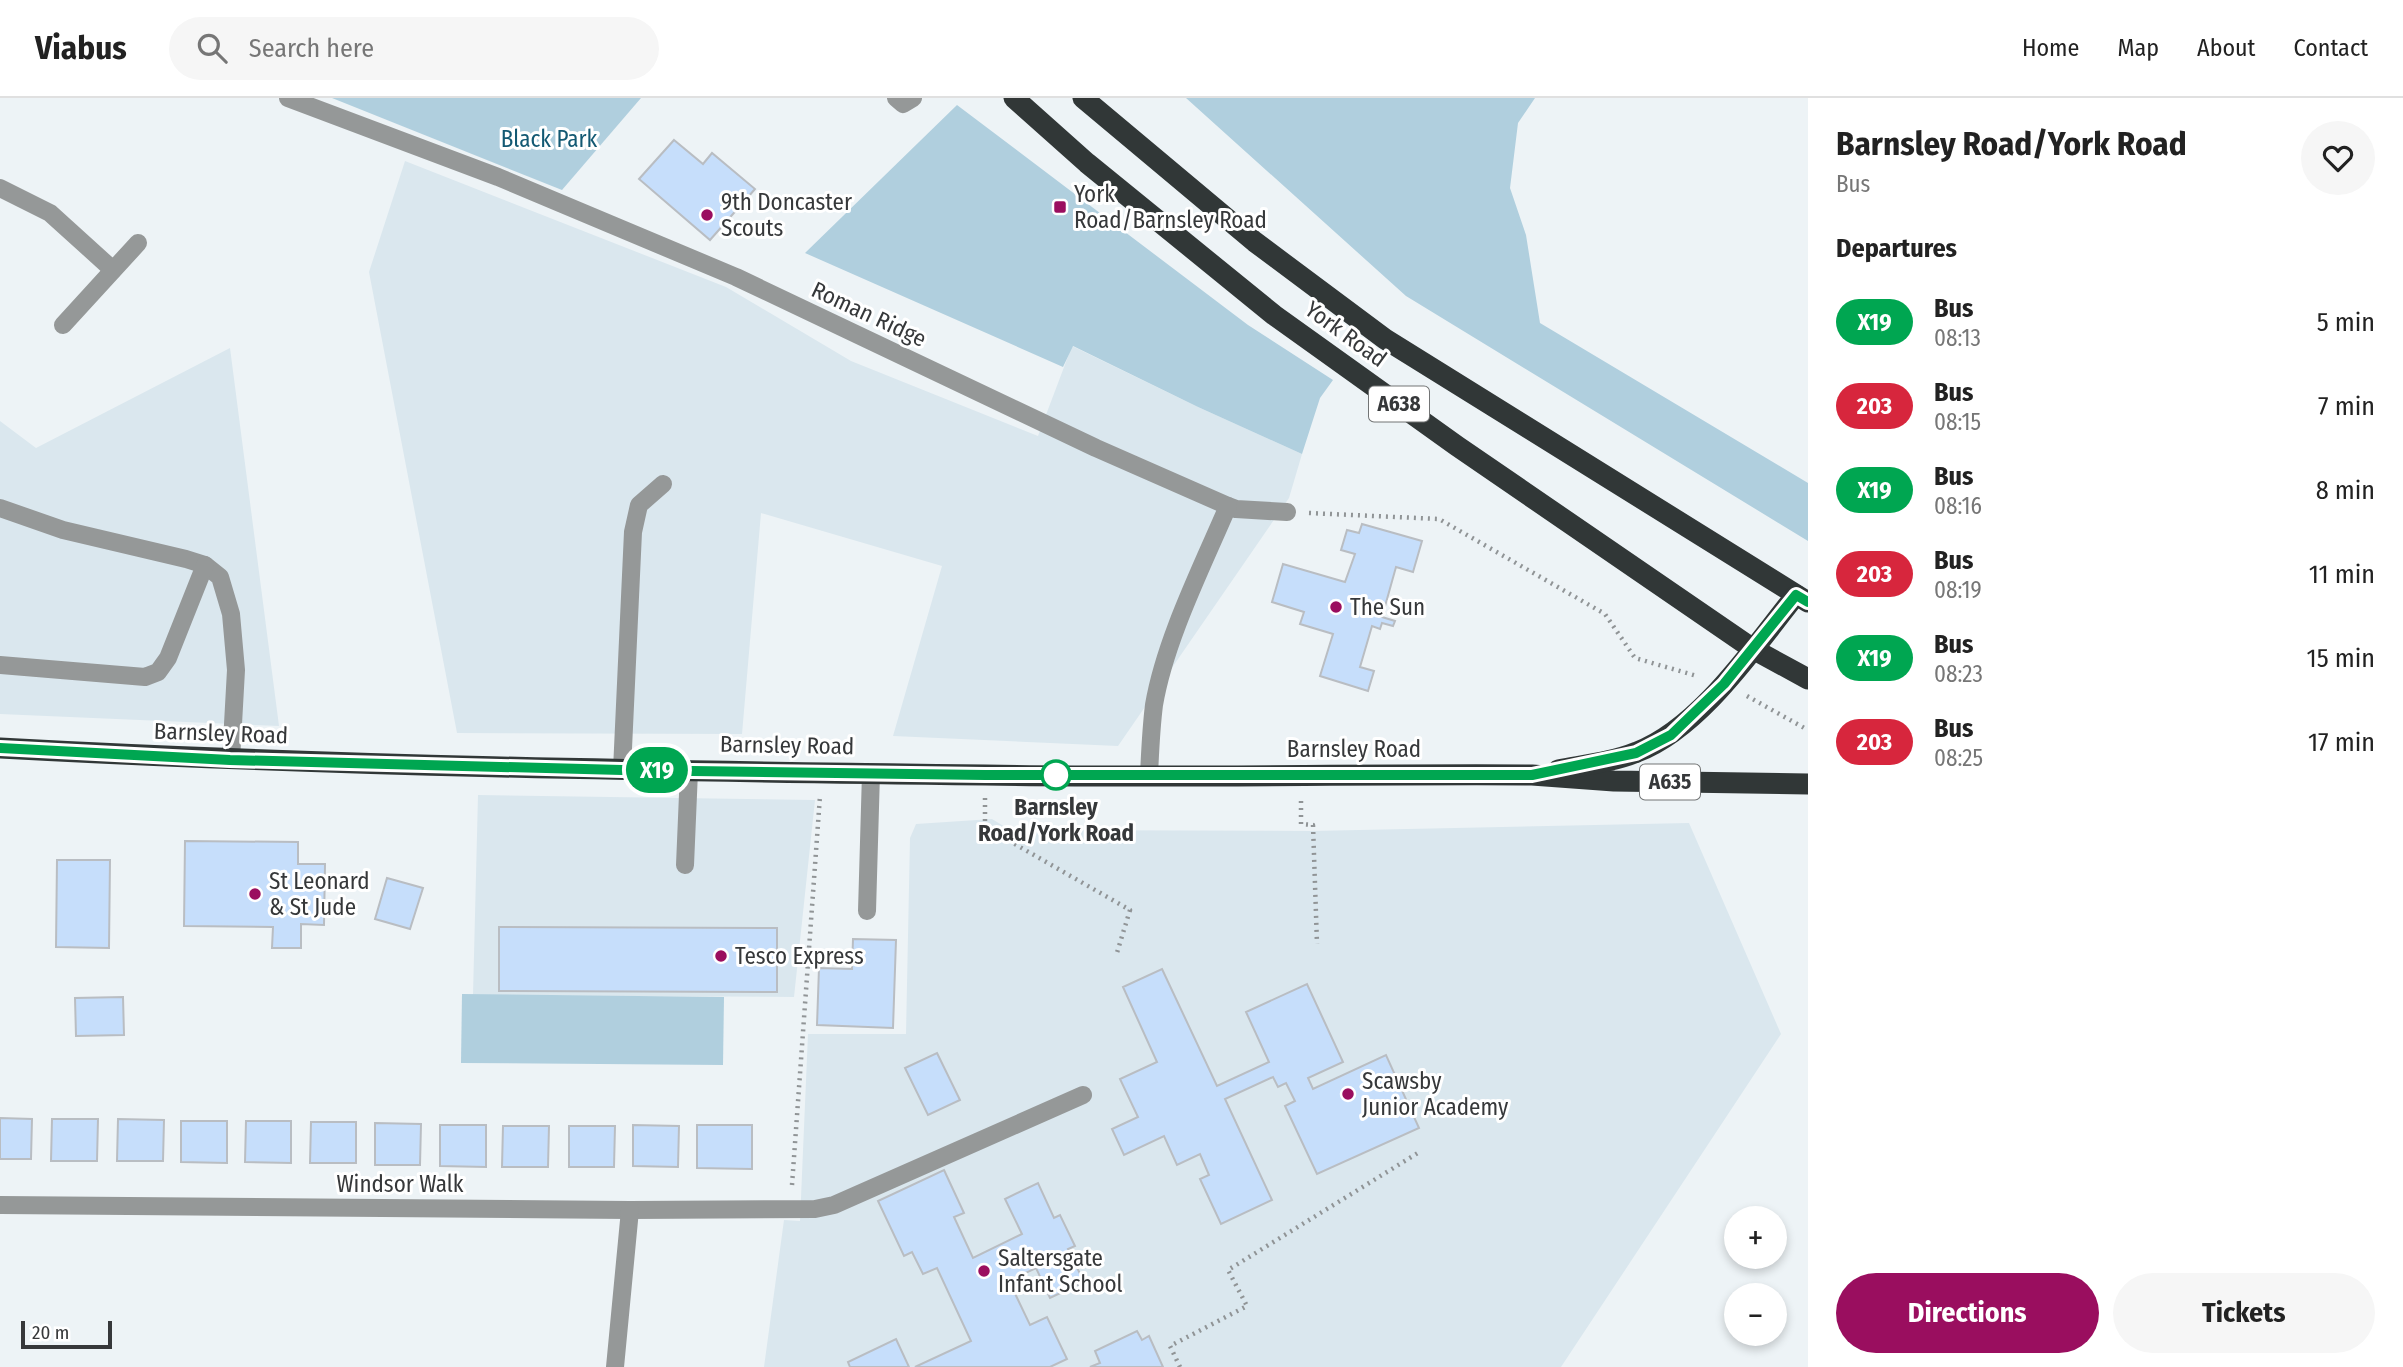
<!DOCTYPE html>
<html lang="en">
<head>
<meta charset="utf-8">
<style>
  body { margin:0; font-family:"Fira Sans Condensed",sans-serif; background:#f6f6f6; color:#222; height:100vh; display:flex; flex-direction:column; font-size:26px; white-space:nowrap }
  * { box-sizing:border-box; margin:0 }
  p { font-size:23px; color:#767676 }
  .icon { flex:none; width:38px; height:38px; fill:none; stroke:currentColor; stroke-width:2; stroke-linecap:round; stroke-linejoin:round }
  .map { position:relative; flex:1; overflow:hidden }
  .side { display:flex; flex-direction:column; background:#fff; width:595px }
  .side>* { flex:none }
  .badge { padding:0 14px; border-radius:23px; font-size:24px; line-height:46px }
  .buttons { position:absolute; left:1724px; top:1108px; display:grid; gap:14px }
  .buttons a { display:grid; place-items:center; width:63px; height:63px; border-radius:50%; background:#fff; box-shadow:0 4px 10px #0003; font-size:35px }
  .scale { position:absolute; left:21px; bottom:18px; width:91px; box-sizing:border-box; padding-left:7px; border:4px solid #36383a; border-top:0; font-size:19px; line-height:24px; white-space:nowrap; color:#36383a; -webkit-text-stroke:5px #fff; paint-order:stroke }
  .map>.badge { position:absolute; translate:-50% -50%; box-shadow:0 0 0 4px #fff }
  h2 { padding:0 28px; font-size:26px; line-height:63px }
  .round { display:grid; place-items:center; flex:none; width:74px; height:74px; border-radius:37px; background:#f6f6f6 }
  .summary { display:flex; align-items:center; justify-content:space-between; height:119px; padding:0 28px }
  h1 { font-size:33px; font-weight:700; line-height:52px }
  .button { display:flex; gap:14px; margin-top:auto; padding:14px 28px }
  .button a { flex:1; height:80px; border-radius:42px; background:#9a0e5f; color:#fff; font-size:28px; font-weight:700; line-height:80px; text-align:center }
  .button a+a { background:#f6f6f6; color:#222 }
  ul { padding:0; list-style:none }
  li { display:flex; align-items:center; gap:21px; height:84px; padding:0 28px }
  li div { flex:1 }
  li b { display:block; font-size:26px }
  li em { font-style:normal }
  li .badge { min-width:77px; font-weight:700; text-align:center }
  header { display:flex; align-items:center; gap:42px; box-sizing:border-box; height:98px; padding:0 35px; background:#fff; border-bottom:2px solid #e0e0e0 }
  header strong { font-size:33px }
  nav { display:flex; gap:38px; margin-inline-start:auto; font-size:24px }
  .search { width:490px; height:63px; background:#f6f6f6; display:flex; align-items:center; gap:18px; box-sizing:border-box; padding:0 24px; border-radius:38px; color:#767676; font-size:26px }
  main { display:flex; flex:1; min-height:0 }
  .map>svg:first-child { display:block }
  .built { fill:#dae7ee }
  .green { fill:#b0cfde }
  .building { fill:#c6defb; stroke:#b9bdc2; stroke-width:2 }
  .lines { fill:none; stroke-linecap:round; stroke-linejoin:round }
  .path { stroke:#909496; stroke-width:4.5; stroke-dasharray:2 5; stroke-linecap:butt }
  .minor { stroke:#959898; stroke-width:18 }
  .highway { stroke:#313737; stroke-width:21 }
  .line-casing { stroke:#fff; stroke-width:16 }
  .line { stroke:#00a651; stroke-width:10 }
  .poi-dot { fill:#9a0e5f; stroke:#fff; stroke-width:2.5 }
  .stop-dot { fill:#fff; stroke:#00a651; stroke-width:3.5 }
  .labels { text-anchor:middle; stroke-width:6; stroke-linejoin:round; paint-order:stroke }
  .shield { fill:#fff; stroke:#727475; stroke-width:2 }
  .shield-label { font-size:21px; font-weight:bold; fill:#36383a }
  .park-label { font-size:23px; fill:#135973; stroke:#fff }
  .poi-label { font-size:23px; fill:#36383a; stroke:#fff; text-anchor:start }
  .street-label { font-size:23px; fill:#36383a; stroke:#fff }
  .stop-label { font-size:23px; font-weight:bold; fill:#36383a; stroke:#fff }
</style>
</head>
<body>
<header>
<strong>Viabus</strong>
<div class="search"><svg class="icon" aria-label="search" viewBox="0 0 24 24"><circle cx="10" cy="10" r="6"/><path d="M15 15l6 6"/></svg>Search here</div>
<nav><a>Home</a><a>Map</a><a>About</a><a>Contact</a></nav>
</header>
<main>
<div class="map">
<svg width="1808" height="1269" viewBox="0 0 1808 1269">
  <rect width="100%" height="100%" fill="#edf3f6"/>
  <!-- built -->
  <g class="built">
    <path d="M405 63 726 189 851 263 1038 338 1072 248 1198 309 1302 356 1289 400 1118 648 893 638 942 468 761 415 742 636 457 635 369 174Z"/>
    <path d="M230 250 279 628 0 616V323L36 350Z"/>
    <path d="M478 697 815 702 794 899 473 897Z"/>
    <path d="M992 721 1010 732 1312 733 1689 725 1781 936 1561 1269H764L784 1122 800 1123 808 936H906L910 740 916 726Z"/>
  </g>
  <!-- green -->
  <g class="green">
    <path d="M332 0H641L562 92Z"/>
    <path d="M1186 0H1535L1518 25 1510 90 1526 137 1540 225 1808 385V443L1406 198Z"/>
    <path d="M957 7 1248 227 1333 282 1320 300 1302 356 1198 309 1073 248 1063 269 805 155Z"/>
    <path d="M462 896 724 899 723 967 461 965Z"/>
  </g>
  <!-- building -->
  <g class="building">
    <path d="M674 42 703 66 712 55 755 91 710 142 639 81Z"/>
    <path d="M1362 426 1422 443 1413 474 1396 469 1382 519 1395 523 1393 528 1382 525 1380 531 1372 528 1360 569 1374 573 1368 593 1320 578 1333 536 1300 526 1304 514 1272 504 1283 466 1345 484 1355 456 1341 452 1347 432 1359 435Z"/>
    <path d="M185 743 298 744V766H325L324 827 301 826V850H272L273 829 184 828Z"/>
    <path d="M57 762H110L109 850 56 849Z"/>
    <path d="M387 780 423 790 410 831 375 821Z"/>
    <path d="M499 829 777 830V894L499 893Z"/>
    <path d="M853 841 896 842 893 930 817 927 819 870 852 871Z"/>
    <path d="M1162 871 1217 988 1269 964 1246 914 1307 886 1343 964 1308 980 1313 991 1386 957 1419 1030 1317 1076 1285 1008 1295 1003 1286 985 1278 989 1273 979 1225 1001 1272 1102 1221 1126 1200 1081 1209 1077 1200 1056 1177 1067 1164 1038 1124 1057 1112 1031 1138 1019 1120 981 1157 964 1123 889Z"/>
    <path d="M123 899 124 937 76 938 75 900Z"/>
    <path d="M937 955 960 1002 928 1017 905 970Z"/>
    <path d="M0 1020 32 1021 31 1061H0Z"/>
    <path d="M52 1021H98L97 1063H51Z"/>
    <path d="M118 1021 164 1022 163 1063H117Z"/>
    <path d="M181 1023H227V1065L181 1064Z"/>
    <path d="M246 1023H291V1065L245 1064Z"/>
    <path d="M311 1024H356V1065H310Z"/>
    <path d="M375 1025 421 1026 420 1067H375Z"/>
    <path d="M440 1027H486V1069L440 1068Z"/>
    <path d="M633 1027 679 1028 678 1069 633 1068Z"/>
    <path d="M697 1027H752V1071L697 1070Z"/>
    <path d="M503 1028H549L548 1069H502Z"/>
    <path d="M569 1028H615L614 1069H569Z"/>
    <path d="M944 1072 964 1115 954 1119 973 1160 1022 1136 1005 1101 1038 1085 1054 1120 1060 1117 1075 1148 1068 1151 1084 1184 1050 1200 1036 1170 1009 1183 1030 1227 1047 1219 1067 1261 1050 1269H915L971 1243 937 1170 923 1176 912 1154 904 1158 878 1103Z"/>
    <path d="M1137 1233 1142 1242 1149 1238 1163 1269H1090L1100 1265 1095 1253Z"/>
    <path d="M896 1241 909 1269H850L848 1264Z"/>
  </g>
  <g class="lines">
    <!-- path -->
    <g class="path">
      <path d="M1309 415 1439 421 1605 516 1635 560 1697 578"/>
      <path d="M1747 598 1808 632"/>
      <path d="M985 700V729L1130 812 1116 858"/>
      <path d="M1301 703V726L1313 727 1317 846"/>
      <path d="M792 1087 820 698"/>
      <path d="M1180 1269 1170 1248 1247 1208 1228 1172 1421 1053"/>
    </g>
    <!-- minor -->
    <g class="minor">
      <path d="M288 0 498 79 736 179 1096 350 1228 408 1236 411 1287 414"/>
      <path d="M896 0 903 6 913 0"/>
      <path d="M0 90 50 115 113 172"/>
      <path d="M63 227 138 145"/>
      <path d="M0 410 63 432 186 461 205 467 220 479 231 516 236 572 231 662"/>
      <path d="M0 567 145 579 158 574 168 560 205 467"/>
      <path d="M622 672 633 434 639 407 663 386"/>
      <path d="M1149 678C1150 654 1151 631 1154 607 1165 542 1202 469 1228 408"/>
      <path d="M685 767 689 673"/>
      <path d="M867 813 871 675"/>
      <path d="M0 1107 630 1112 815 1111 834 1107 1083 997"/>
      <path d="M615 1269 630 1112"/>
    </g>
    <!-- highway -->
    <g class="highway">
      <path d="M1014 0 1087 65 1274 217 1457 348 1753 551 1808 581"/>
      <path d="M1083 0 1255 144 1385 241 1808 504"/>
      <path d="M0 650C328 668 657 673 985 677 1168 680 1350 676 1532 677L1614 683 1808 686"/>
      <path d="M1558 672C1584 667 1613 664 1637 654 1700 630 1754 549 1796 497"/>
    </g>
  </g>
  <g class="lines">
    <!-- line casing -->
    <g class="line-casing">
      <path id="line" d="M0 650 230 662 622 672 985 677H1532L1636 655 1671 637 1724 586 1796 497 1808 504"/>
    </g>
    <!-- line -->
    <use href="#line" class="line"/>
  </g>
  <!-- markers -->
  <g class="poi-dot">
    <rect x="1053" y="102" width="14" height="14" rx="3.5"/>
    <circle cx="707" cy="117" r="7"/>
    <circle cx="1336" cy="509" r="7"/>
    <circle cx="255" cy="796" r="7"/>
    <circle cx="721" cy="858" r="7"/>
    <circle cx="1348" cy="996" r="7"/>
    <circle cx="984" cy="1173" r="7"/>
  </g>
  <circle class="stop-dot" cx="1056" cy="677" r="14"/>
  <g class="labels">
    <!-- shield labels -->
    <g class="shield">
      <rect x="1369" y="288.5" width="60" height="35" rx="5"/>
      <rect x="1640" y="666.5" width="60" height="35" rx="5"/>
    </g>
    <g class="shield-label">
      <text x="1399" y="313">A638</text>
      <text x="1670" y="691">A635</text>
    </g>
    <!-- park labels -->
    <g class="park-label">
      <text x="549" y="49">Black Park</text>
    </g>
    <!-- poi labels -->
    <g class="poi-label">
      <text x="1074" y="104">York<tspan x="1074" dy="26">Road/Barnsley Road</tspan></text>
      <text x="721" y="112">9th Doncaster<tspan x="721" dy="26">Scouts</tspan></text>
      <text x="1350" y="517">The Sun</text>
      <text x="269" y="791">St Leonard<tspan x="269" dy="26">&amp; St Jude</tspan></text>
      <text x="735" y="866">Tesco Express</text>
      <text x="1362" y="991">Scawsby<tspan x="1362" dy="26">Junior Academy</tspan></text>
      <text x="998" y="1168">Saltersgate<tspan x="998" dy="26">Infant School</tspan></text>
    </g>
    <!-- street labels -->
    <g class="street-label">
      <text transform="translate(869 216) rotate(25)" y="8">Roman Ridge</text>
      <text transform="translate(1346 236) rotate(36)" y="8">York Road</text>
      <text transform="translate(221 635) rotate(2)" y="8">Barnsley Road</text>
      <text transform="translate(787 647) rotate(1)" y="8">Barnsley Road</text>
      <text x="1354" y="659">Barnsley Road</text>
      <text x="400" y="1094">Windsor Walk</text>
    </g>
    <!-- stop labels -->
    <g class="stop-label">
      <text x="1056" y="717">Barnsley<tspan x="1056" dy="26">Road/York Road</tspan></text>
    </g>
  </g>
</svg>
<div class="buttons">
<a>+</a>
<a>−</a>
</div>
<div class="scale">20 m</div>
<b class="badge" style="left:657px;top:672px;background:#00a651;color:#fff">X19</b>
</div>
<section class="side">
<div class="summary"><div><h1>Barnsley Road/York Road</h1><p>Bus</p></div><a class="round"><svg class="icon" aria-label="heart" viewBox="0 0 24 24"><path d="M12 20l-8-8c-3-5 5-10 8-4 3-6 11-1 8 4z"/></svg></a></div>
<h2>Departures</h2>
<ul>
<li><span class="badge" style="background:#00a651;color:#fff">X19</span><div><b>Bus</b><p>08:13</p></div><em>5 min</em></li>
<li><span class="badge" style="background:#d7263d;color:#fff">203</span><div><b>Bus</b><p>08:15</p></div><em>7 min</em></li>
<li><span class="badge" style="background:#00a651;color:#fff">X19</span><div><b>Bus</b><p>08:16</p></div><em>8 min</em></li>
<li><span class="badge" style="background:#d7263d;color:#fff">203</span><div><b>Bus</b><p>08:19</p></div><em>11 min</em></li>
<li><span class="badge" style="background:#00a651;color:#fff">X19</span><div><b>Bus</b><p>08:23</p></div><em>15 min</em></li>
<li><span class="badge" style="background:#d7263d;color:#fff">203</span><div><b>Bus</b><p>08:25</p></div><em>17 min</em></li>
</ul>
<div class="button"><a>Directions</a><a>Tickets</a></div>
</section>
</main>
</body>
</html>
